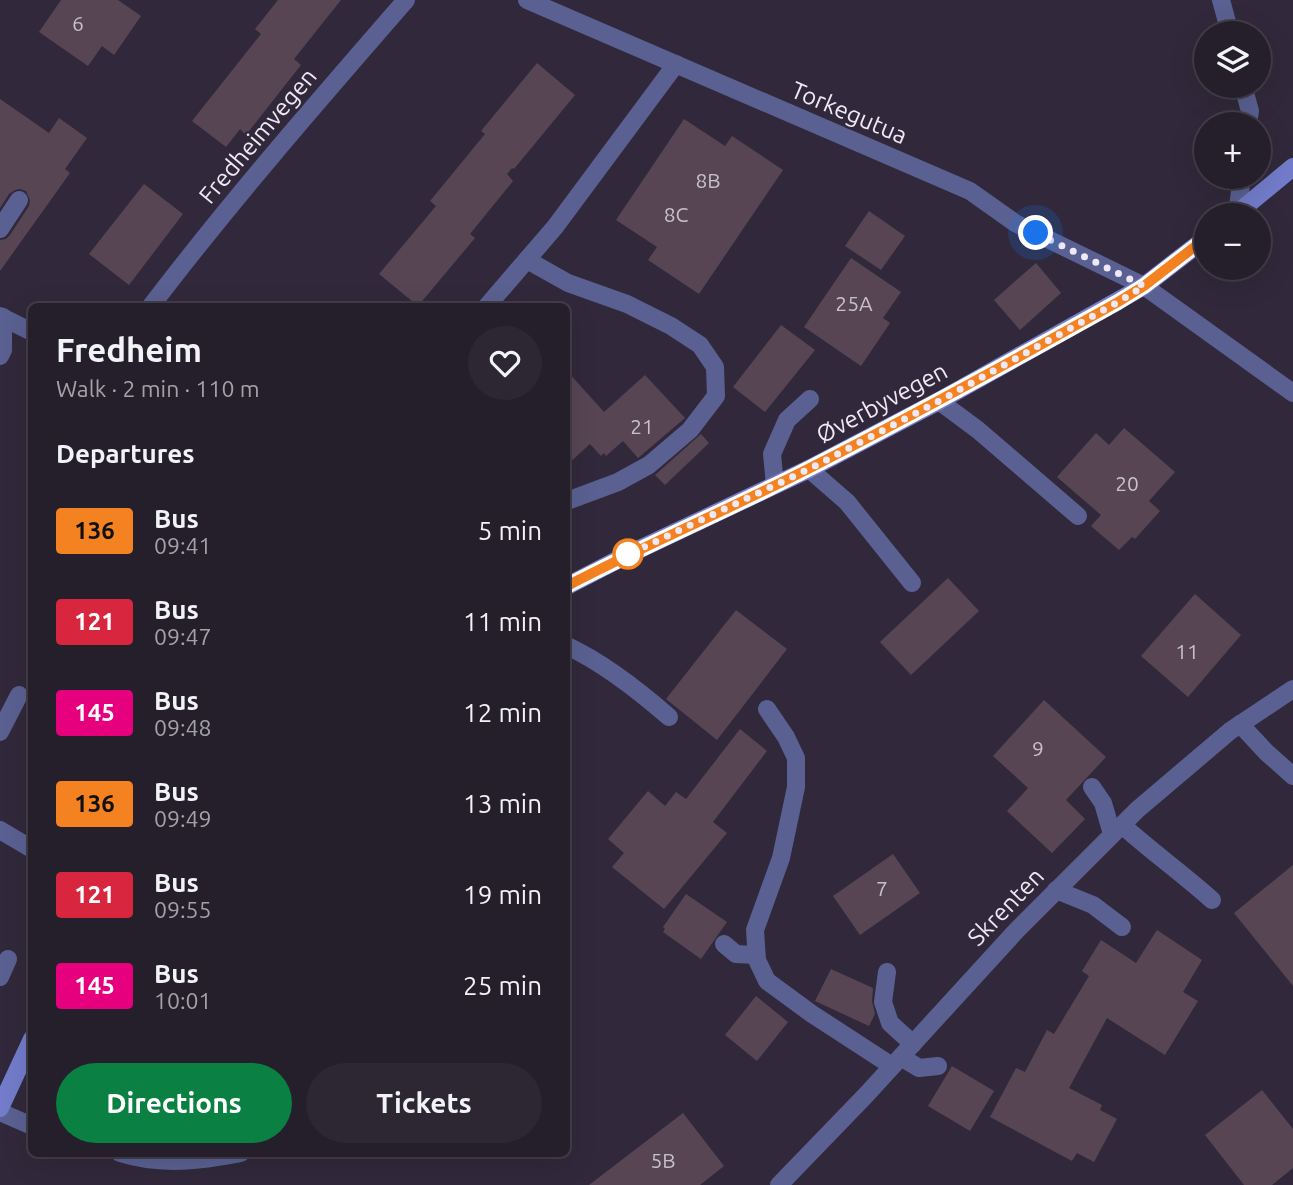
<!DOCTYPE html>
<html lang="en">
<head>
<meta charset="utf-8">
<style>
  body { margin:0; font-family:Ubuntu,sans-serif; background:#2d2734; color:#f1f3f6; height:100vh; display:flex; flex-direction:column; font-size:26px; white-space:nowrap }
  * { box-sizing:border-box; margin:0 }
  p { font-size:23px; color:#a3a2a9 }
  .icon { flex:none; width:38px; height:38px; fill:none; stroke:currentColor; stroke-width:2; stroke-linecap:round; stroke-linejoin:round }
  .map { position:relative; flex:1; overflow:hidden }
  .sheet { position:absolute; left:28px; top:303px; width:542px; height:854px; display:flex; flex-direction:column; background:#251f2c; border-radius:10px; box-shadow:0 7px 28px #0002,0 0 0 2px #423d48 }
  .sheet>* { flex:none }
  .badge { padding:0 14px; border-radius:5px; font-size:24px; line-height:46px }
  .controls { position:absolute; left:1194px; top:21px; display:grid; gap:14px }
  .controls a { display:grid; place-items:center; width:77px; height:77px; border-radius:50%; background:#251f2c; box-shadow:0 7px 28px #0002,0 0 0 2px #423d48; font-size:35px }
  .you { position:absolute; width:35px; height:35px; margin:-18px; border:5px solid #fff; border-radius:50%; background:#1a73e8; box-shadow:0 0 0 10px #1a73e833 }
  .map>.badge { position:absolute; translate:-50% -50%; box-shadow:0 0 0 4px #fff }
  h2 { padding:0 28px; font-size:26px; line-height:63px }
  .round { display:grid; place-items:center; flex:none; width:74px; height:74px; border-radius:37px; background:#2d2734 }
  .summary { display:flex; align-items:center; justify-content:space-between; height:119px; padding:0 28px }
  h1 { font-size:33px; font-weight:700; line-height:52px }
  .action { display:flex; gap:14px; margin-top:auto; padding:14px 28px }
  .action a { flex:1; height:80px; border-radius:42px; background:#0b8043; color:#fff; font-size:28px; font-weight:700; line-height:80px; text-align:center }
  .action a+a { background:#2d2734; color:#f1f3f6 }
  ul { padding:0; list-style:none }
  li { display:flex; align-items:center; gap:21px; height:91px; padding:0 28px }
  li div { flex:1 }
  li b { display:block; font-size:26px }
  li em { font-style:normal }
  li .badge { min-width:77px; font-weight:700; text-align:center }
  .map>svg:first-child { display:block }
  .building { fill:#574554 }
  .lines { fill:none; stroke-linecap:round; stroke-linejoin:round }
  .service { stroke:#5a6192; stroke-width:18 }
  .minor { stroke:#5a6192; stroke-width:18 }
  .secondary { stroke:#737cca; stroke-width:18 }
  .line-casing { stroke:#fff; stroke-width:16 }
  .line { stroke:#f58220; stroke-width:10 }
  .walk { stroke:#eee9f5; stroke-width:7; stroke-dasharray:0 12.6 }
  .stop-dot { fill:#fff; stroke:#f58220; stroke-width:3.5 }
  .labels { text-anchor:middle; stroke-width:5; stroke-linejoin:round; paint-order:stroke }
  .number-label { font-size:21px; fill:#c8c0cd }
  .street-label { font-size:24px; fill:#eee9f5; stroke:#31293b }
</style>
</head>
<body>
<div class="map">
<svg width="1293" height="1185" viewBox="0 0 1293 1185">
  <rect width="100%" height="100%" fill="#31293b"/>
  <!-- building -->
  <g class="building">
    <path d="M61 0H118L141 16 114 55 102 46 88 66 39 32Z"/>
    <path d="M278 0H341L294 59 301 65 246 135 240 129 226 147 192 121 261 34 255 29Z"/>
    <path d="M537 63 575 95 514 169 512 168 507 174 513 181 470 234 475 238 418 306 379 274 436 206 430 201 485 134 481 131Z"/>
    <path d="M0 99 49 133 59 118 87 138 65 169 70 173 0 271V240L6 239 10 235 29 206 30 200 26 191 20 189 15 190 9 194 0 208Z"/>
    <path d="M684 119 725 146 732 136 783 170 699 294 648 260 657 247 616 220Z"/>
    <path d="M144 184 183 214 129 285 89 254Z"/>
    <path d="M869 211 905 236 881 270 845 246Z"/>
    <path d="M851 258 901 292 883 318 890 323 861 366 804 327Z"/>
    <path d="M1036 263 1061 293 1020 330 994 300Z"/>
    <path d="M781 325 815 350 765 412 733 387Z"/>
    <path d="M567 371 604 412 645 375 685 418 638 458 623 441 606 456 604 453 601 456 590 444 567 465Z"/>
    <path d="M1124 428 1175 472 1149 501 1160 511 1135 539 1132 537 1119 550 1091 526 1101 515 1057 477 1096 433 1109 445Z"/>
    <path d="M701 434 709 443 665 485 655 475Z"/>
    <path d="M948 578 979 611 911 675 880 642Z"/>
    <path d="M1195 594 1241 635 1188 697 1141 656Z"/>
    <path d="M736 610 787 649 717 740 666 699Z"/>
    <path d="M1044 700 1106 757 1066 800 1085 819 1052 853 1007 811 1028 788 993 756Z"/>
    <path d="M740 729 767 751 713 822 727 833 664 909 612 867 624 853 608 839 648 791 665 806 676 792 686 799Z"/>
    <path d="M893 854 920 893 860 935 833 896Z"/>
    <path d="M1293 865V986L1234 913Z"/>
    <path d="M686 894 727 922 701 959 663 932 665 929 663 927Z"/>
    <path d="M1157 930 1202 960 1183 992 1198 1001 1165 1055 1107 1018 1069 1088 1102 1105 1100 1110 1117 1119 1094 1162 1077 1153 1072 1161 990 1117 1016 1068 1025 1072 1047 1030 1054 1034 1089 976 1082 971 1101 940 1136 963Z"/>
    <path d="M831 969 873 988 872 1001 875 1014 869 1026 815 1001Z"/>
    <path d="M756 996 788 1022 757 1061 725 1035Z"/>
    <path d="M952 1066 994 1091 970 1131 928 1106Z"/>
    <path d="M1262 1090 1293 1129V1168L1272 1185H1244L1205 1135Z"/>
    <path d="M683 1113 724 1166 700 1185H589Z"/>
  </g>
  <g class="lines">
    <!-- service -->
    <g class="service">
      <path d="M0 229 19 200"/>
      <path d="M527 260 568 283 627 304 671 326 700 345 715 367 716 396 690 430 649 465 618 482 567 501"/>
      <path d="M0 356 3 350V317"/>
      <path d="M939 401 978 430 1078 516"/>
      <path d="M809 469 847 502 912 583"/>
      <path d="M775 485 772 454 787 420 810 399"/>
      <path d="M567 646C604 663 638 690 669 717"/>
      <path d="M767 709 786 737 796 758V787L781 858 755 930 757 960 767 981 812 1014 892 1066"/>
      <path d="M1240 724 1266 752 1293 776"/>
      <path d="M0 732 19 695"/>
      <path d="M1092 787 1103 803 1112 834"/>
      <path d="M1122 825C1151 851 1183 874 1212 900"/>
      <path d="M0 830 32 849"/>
      <path d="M1056 890 1093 905 1122 927"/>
      <path d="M724 944 736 954 756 955"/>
      <path d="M887 972 883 1002 890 1023 913 1044"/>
      <path d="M0 977 8 959"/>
      <path d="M901 1057 919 1068 938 1066"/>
      <path d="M0 1112 32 1126"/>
      <path d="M120 1153C161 1166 200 1161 241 1153"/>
    </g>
    <!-- minor -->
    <g class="minor">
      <path d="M527 0 970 191 1015 223 1144 286 1293 393"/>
      <path d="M1221 0 1230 33"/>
      <path d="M1243 86 1250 111 1248 124"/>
      <path d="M1237 214 1242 177"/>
      <path d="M151 306C231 201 319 100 406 0"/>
      <path d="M487 306 555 227 676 64"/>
      <path d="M0 316 32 332"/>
      <path d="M779 1185 866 1095 1016 931 1137 810 1230 731 1293 689"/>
    </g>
    <!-- secondary -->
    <g class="secondary">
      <path d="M1235 215 1293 167"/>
      <path d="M567 586 625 556 809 469 939 401 1144 286 1206 238"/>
      <path d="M0 1108 32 1039"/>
    </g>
  </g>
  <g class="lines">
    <!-- line casing -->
    <g class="line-casing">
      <path id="line" d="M567 586C647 544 730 509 810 468 914 415 1016 359 1118 302L1144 286 1206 238"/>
    </g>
    <!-- line -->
    <use href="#line" class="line"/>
    <!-- walk -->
    <path class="walk" d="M628 554 625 556 809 469 939 401 1118 302 1144 286 1036 233"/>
  </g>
  <!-- markers -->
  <circle class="stop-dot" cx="628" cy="554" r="14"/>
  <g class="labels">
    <!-- number labels -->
    <g class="number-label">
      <text x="78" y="31">6</text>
      <text x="708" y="188">8B</text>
      <text x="676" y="222">8C</text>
      <text x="854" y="311">25A</text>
      <text x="642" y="434">21</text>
      <text x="1127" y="491">20</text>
      <text x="1187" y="659">11</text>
      <text x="1038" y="756">9</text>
      <text x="882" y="896">7</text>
      <text x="663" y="1168">5B</text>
    </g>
    <!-- street labels -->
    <g class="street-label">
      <text transform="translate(849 113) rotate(23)" y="8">Torkegutua</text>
      <text transform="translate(258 136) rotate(-50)" y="8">Fredheimvegen</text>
      <text transform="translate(882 403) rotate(-28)" y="8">Øverbyvegen</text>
      <text transform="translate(1006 907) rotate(-46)" y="8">Skrenten</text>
    </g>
  </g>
</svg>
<div class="controls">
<a><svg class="icon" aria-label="layers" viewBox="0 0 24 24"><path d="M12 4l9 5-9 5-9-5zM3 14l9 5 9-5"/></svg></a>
<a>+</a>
<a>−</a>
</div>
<div class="you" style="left:1036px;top:233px"></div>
<section class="sheet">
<div class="summary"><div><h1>Fredheim</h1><p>Walk · 2 min · 110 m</p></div><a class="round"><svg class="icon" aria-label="heart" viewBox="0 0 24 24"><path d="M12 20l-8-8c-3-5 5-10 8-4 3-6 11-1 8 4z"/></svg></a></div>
<h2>Departures</h2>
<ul>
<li><span class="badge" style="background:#f58220;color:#111">136</span><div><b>Bus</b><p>09:41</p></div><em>5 min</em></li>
<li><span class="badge" style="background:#d7263d;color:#fff">121</span><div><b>Bus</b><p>09:47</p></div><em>11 min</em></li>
<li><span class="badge" style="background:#e6007e;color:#fff">145</span><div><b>Bus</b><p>09:48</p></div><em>12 min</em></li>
<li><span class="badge" style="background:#f58220;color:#111">136</span><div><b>Bus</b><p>09:49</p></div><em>13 min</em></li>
<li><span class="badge" style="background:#d7263d;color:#fff">121</span><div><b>Bus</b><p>09:55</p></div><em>19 min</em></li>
<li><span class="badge" style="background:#e6007e;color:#fff">145</span><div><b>Bus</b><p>10:01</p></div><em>25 min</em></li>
</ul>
<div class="action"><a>Directions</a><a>Tickets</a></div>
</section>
</div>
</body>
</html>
